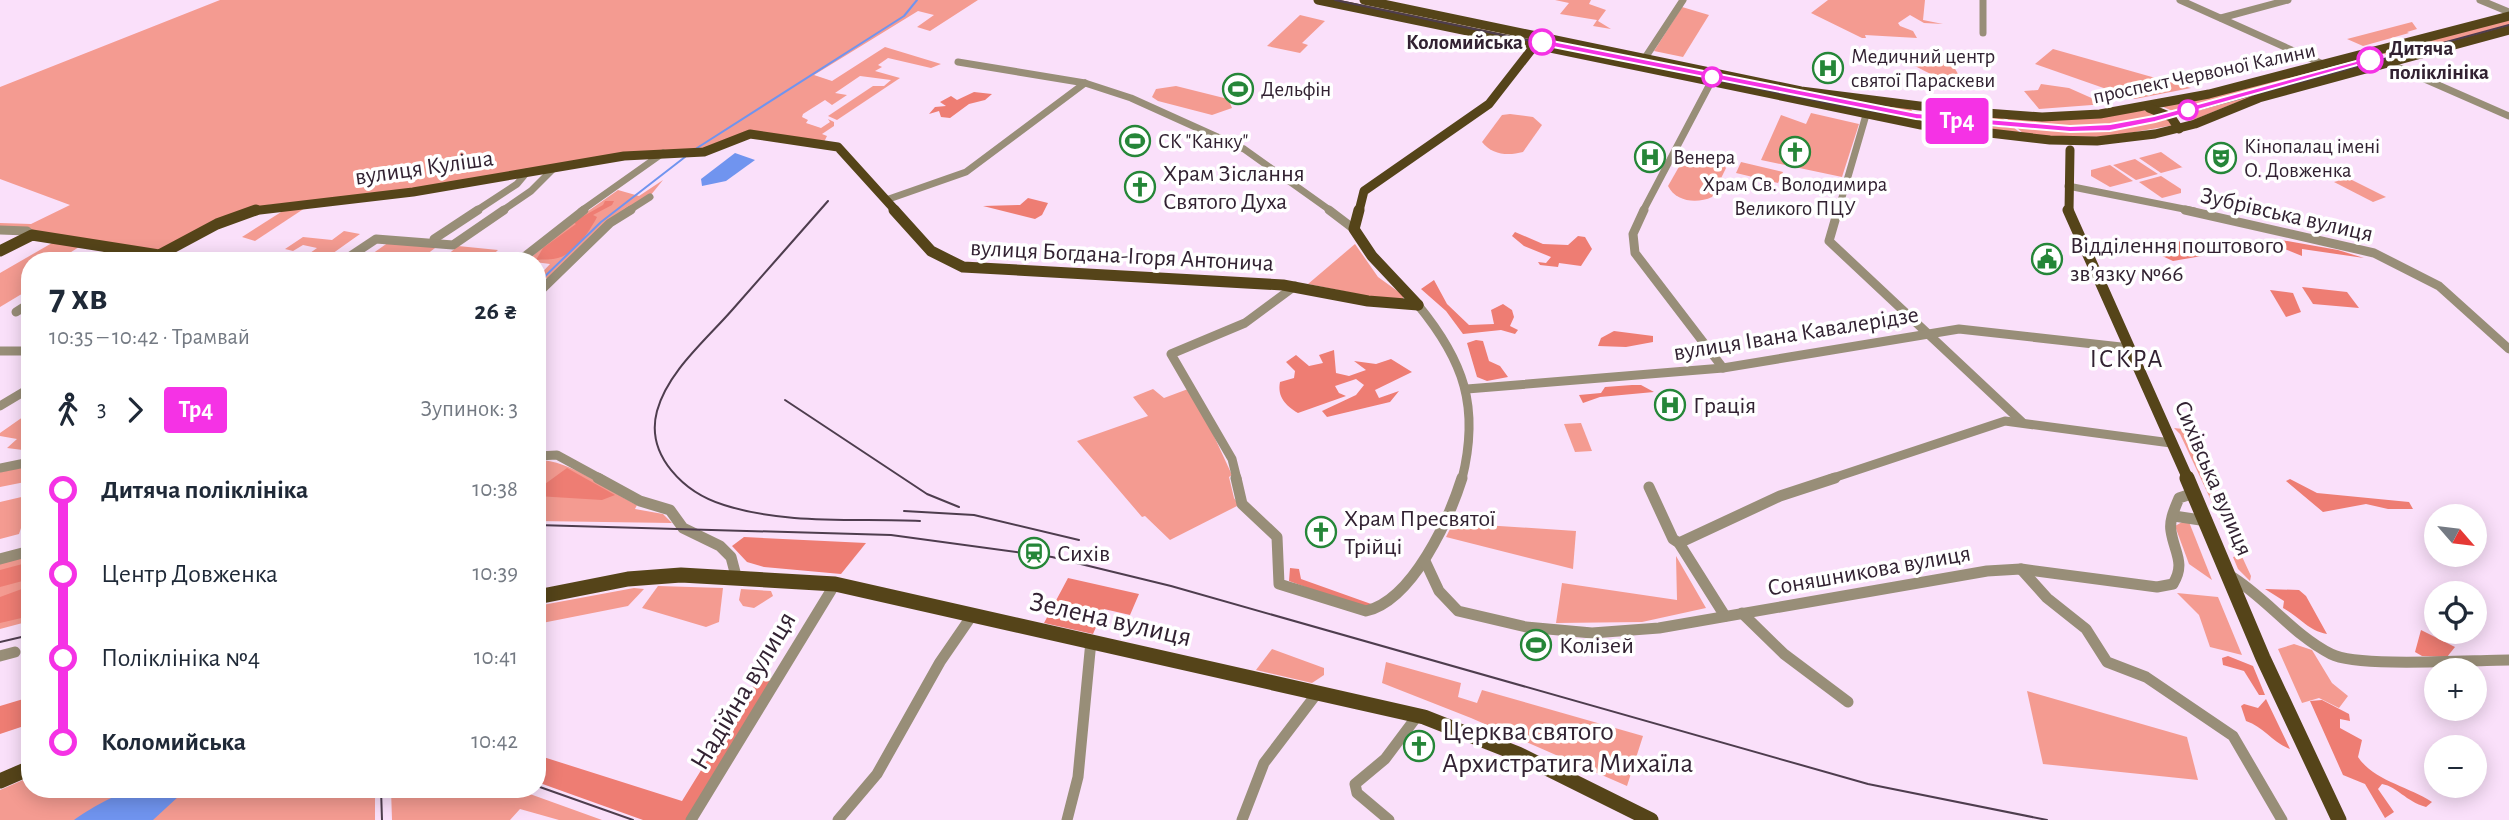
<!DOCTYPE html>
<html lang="uk">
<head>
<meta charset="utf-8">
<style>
  body { margin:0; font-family:"Alegreya Sans",sans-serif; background:#f2f2f3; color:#1f2937; height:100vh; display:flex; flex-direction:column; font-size:26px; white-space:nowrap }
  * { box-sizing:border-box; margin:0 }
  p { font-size:23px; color:#747a83 }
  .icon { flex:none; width:38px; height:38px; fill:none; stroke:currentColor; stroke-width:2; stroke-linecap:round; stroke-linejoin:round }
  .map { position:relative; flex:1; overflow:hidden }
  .drawer { position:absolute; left:21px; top:252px; width:525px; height:546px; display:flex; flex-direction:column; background:#fff; border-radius:28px; box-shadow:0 4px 18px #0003 }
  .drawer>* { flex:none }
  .badge { padding:0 14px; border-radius:5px; font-size:24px; line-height:46px }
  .needle { width:46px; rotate:118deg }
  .controls { position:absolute; left:2424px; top:504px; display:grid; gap:14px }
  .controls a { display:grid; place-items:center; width:63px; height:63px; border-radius:50%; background:#fff; box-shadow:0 4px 18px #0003; font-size:35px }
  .map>.badge { position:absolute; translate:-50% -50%; box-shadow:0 0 0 4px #fff }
  .legs { display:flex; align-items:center; gap:10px; height:77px; padding:0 28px; font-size:23px }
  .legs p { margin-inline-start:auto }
  .summary { display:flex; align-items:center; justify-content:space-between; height:119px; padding:0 28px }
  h1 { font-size:38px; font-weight:600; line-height:52px }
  ul { padding:0 28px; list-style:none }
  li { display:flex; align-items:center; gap:24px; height:84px; font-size:26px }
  li i { display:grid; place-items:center; width:10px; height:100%; margin:0 9px; background:currentColor }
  li i::after { content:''; width:18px; height:18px; margin:-9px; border:5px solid; border-radius:50%; background:#fff }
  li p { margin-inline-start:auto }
  li:first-child i { background:linear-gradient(#0000 50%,currentColor 0) }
  li:last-child i { background:linear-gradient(currentColor 50%,#0000 0) }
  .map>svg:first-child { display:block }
  .green { fill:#f49b91 }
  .forest { fill:#ee7d73 }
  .water { fill:#7094ef }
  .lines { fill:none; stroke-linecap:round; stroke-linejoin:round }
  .stream { stroke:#7094ef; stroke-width:2 }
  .minor-far2 { stroke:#988e78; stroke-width:7 }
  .minor-far1 { stroke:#988e78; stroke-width:9 }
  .minor { stroke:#988e78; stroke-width:11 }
  .major-far2 { stroke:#554419; stroke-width:9 }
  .major-far1 { stroke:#554419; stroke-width:11 }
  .major { stroke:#554419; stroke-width:15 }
  .tram { stroke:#4e3d4e; stroke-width:2 }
  .rail { stroke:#4e3d4e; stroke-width:2 }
  .line-1 { fill:#f532e5; stroke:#fff; stroke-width:2 }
  .stop-1-dot { fill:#fff; stroke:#f532e5; stroke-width:3.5 }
  .labels { text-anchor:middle; stroke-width:7; stroke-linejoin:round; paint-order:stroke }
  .far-stop-label { font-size:21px; font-weight:bold; fill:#322232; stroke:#fff; text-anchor:end }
  .far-poi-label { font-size:21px; fill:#322232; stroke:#fff; text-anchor:start }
  .far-street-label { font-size:21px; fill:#322232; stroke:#fff }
  .street-label { font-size:24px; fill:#322232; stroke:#fff }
  .poi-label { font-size:24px; fill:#322232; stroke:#fff; text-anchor:start }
  .neighbourhood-label { font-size:26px; letter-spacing:2px; fill:#322232; stroke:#fff }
  .near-street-label { font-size:28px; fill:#322232; stroke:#fff }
  .near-poi-label { font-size:28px; fill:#322232; stroke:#fff; text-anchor:start }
</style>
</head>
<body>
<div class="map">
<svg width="2509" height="820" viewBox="0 0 2509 820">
  <rect width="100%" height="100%" fill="#fae0fa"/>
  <!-- green -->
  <g class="green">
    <path d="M220 0H978L930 31 917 27 934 15 918 11 814 75 832 81 885 47 941 64 931 68 888 58 878 65 882 67 875 71 900 78 837 120 828 116 873 86H884L891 80 860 76 835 93 847 95 832 105 825 100 803 114 802 117 808 120 806 123 821 128 830 122 828 119 834 122V126L822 134 827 136 824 142 759 133 706 149 632 154 397 192 268 205 162 251 0 229V223L31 224 70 205 0 179V87Z"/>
    <path d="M1555 0H1591L1589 4 1606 10 1598 21 1611 29 1593 26 1597 20 1560 14 1569 3Z"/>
    <path d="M1828 0H1925L1923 20 1943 24 1924 23 1910 15 1898 23 1900 26 1913 31 1917 38 1865 35 1866 38H1862L1811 13Z"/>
    <path d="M1682 7 1709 15 1683 57 1654 51Z"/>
    <path d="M1300 15 1325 21 1302 43 1308 45 1300 53 1267 46Z"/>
    <path d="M2509 18V27L2395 59 2380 52Z"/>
    <path d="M2412 22 2417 29 2407 32 2409 33 2363 46 2347 39Z"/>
    <path d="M2053 49 2191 88 2135 99 2035 64Z"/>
    <path d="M1927 59 1950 60 1966 88 1960 89 1909 63Z"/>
    <path d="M2322 69 2335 75 2235 103 2193 120 2161 106Z"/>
    <path d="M1740 80 1910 107 1918 123 1737 86Z"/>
    <path d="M2041 84 2069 88 2105 104 2039 109 2024 91 2038 90Z"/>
    <path d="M1176 86 1228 99 1232 108 1212 115 1158 101 1152 97 1156 89Z"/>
    <path d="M2147 110 2161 113 2174 125 2107 137 2026 136 2006 118H2087Z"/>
    <path d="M1933 112 2002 118 2023 135 1933 123 1929 117Z"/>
    <path d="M1811 113 1859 124 1842 177 1761 160 1781 115 1806 124Z"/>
    <path d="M1510 114 1533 117 1542 125 1523 152C1508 156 1492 155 1482 142L1502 115Z"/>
    <path d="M2161 152 2182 167H2183L2161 173 2139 158Z"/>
    <path d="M1699 153 1718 158 1726 168 1712 197C1697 204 1676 202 1668 186L1684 158Z"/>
    <path d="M2135 159 2158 174 2136 180 2113 165Z"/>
    <path d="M1741 162 1783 172 1778 183 1736 173Z"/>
    <path d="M2110 165 2133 181 2110 187 2091 176V170Z"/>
    <path d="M2161 176 2181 189V193L2162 198 2139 182Z"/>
    <path d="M2348 178 2386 197 2373 202 2334 182Z"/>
    <path d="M663 180 650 196 548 278 538 277 550 264 527 261 567 226 618 190 639 196Z"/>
    <path d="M289 207 305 208 255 241 242 237Z"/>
    <path d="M344 231 360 234 322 261H299L317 248 303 245 293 251 285 249 303 237 332 240Z"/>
    <path d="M389 242 439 245 418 261H362Z"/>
    <path d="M52 243 79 247 57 261H30V289L0 307V273Z"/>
    <path d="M1355 244 1378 277 1403 295V300L1397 302 1308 284Z"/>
    <path d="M458 246 498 250 486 261H440Z"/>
    <path d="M1153 389 1164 398 1188 389 1207 421 1232 475 1229 477 1234 498 1239 505 1170 540 1145 516 1142 517 1077 441 1148 416 1133 397Z"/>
    <path d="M30 412V446L23 450 7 448 17 439 0 436V433Z"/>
    <path d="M1581 423 1592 451 1575 452 1564 424Z"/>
    <path d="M2174 428 2183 429 2251 576 2250 581 2238 569 2233 557 2237 556 2180 434Z"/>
    <path d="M537 460C572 460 606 490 637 505L635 509 663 514 672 523 537 521Z"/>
    <path d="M30 466V481L0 487V470Z"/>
    <path d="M30 495V526L21 528 19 534 0 539V502Z"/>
    <path d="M2184 521 2189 522 2212 580 2189 564 2175 526Z"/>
    <path d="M1453 523 1576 531 1573 569 1446 537Z"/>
    <path d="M30 554V621L0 629V562Z"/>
    <path d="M1676 556 1706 608 1642 622 1556 623 1562 583 1677 600Z"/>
    <path d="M658 586 723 588 719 622 706 627 642 608Z"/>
    <path d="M634 588 644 589 628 606 537 624V606Z"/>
    <path d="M741 589 771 591 773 596 754 608 743 606 739 600Z"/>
    <path d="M2177 593 2218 597 2242 655 2210 647 2199 615Z"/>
    <path d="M2294 644 2312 650 2332 683 2348 696 2339 708 2319 698 2302 703 2278 649Z"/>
    <path d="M1272 649 1324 668V675L1312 683 1256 670Z"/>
    <path d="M1386 662 1461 683 1458 697 1477 703 1482 690 1643 736 1627 786 1471 718 1382 683Z"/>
    <path d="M2027 691 2187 737 2198 780 2043 764Z"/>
    <path d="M30 777V789H375V820H0V790Z"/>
    <path d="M391 789H516L602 820H559L520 809 510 820H392Z"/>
  </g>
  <!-- forest -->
  <g class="forest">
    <path d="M974 92 992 94 985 100 969 104 950 118 941 117 939 111 929 114 935 107 946 106 940 102 951 96 957 100Z"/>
    <path d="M1028 198 1048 203 1042 215 1035 219 983 206 1020 205Z"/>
    <path d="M605 201H614L612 205 593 215 597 217C590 231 574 254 558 258 552 260 543 259 536 260L543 248 576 224 573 222 603 205Z"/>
    <path d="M1515 232 1543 244 1568 245 1578 236 1585 237 1592 249 1581 266 1559 263 1558 267 1540 265 1538 262 1546 263 1551 257 1524 246 1512 236Z"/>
    <path d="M2276 239 2338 250 2364 258 2302 249V256L2280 247Z"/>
    <path d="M2187 241 2190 248 2202 256 2173 261 2160 255 2171 242Z"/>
    <path d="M1434 280 1447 304 1469 325 1494 324 1491 310 1503 304 1512 310 1514 317 1510 326 1518 330 1515 334 1501 330 1463 334 1446 311 1421 289Z"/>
    <path d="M2302 287 2347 292 2359 308 2313 304Z"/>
    <path d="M2270 290 2293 293 2301 312 2286 317Z"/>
    <path d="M1614 331 1653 336V342L1626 347 1598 346 1601 338Z"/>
    <path d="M1476 340 1483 341 1489 361 1500 366 1508 377 1487 381 1477 377 1467 343Z"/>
    <path d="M1334 350 1336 373 1349 376 1366 370 1354 361 1376 364 1391 359 1412 372 1375 390 1379 398 1399 391 1390 402 1327 417 1322 411 1356 395 1364 385 1356 379 1335 386 1339 393 1346 396 1298 413C1286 406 1277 397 1280 382L1294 378 1295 371 1286 362 1296 355 1309 366 1323 363 1319 355Z"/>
    <path d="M1632 385H1641L1654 392 1600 397 1583 403 1579 395 1601 393 1605 387Z"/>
    <path d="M567 468 615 495 602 500 537 496V481L545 484Z"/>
    <path d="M2290 479 2317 493 2409 502 2413 509H2388L2366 504 2323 512 2286 481Z"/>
    <path d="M744 537 866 543 841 574 764 567 747 562 732 546Z"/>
    <path d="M30 562V579L0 587V570Z"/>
    <path d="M1290 568 1299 569 1301 579 1374 605 1360 607 1289 581Z"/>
    <path d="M1068 578 1139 594 1130 615 1104 609 1093 634 1044 623Z"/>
    <path d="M30 586V616L0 623V597Z"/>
    <path d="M2265 589 2299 590 2306 596 2327 634C2307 630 2300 617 2283 608L2284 601Z"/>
    <path d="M2421 630 2455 647 2447 657 2422 656 2415 652Z"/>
    <path d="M2228 656 2253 666 2265 695H2259L2244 671 2223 665 2222 658Z"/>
    <path d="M765 678H771L772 683 686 820H643L537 782V755L682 801 755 683Z"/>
    <path d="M30 697V724L0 734V706Z"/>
    <path d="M2266 699 2290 749C2272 742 2264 727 2246 721L2241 706 2244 704 2258 708Z"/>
    <path d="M2322 700 2349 714 2350 721 2340 719V728L2362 740 2358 757C2374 781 2408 786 2432 802L2426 807C2405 801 2398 787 2382 784L2378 789 2394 812 2385 818 2365 784 2343 775 2310 701Z"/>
  </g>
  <!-- water -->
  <g class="water">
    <path d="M735 153 755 160 726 181 702 186 701 179Z"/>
    <path d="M133 789H172L179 796 153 820H74C87 810 118 793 133 789Z"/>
  </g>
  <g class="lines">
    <!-- stream -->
    <g class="stream">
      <path d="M697 148 904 16 917 0"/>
      <path d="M537 284 601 222 685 157"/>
    </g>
    <!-- minor-far2 -->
    <g class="minor-far2">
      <path d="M1983 0V33"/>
      <path d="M2180 0 2325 65"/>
      <path d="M2480 0 2509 12"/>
      <path d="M2221 18 2288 0"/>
      <path d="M958 62 1085 83 1131 98 1244 149 1331 211"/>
      <path d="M2388 63 2509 116"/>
      <path d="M1641 64 1683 0"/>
      <path d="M2068 186 2194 211"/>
      <path d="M886 200 966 172 1085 83"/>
      <path d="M476 211 517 184 527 172"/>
      <path d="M502 211 531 191 554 168"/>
      <path d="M581 211 663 153"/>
      <path d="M628 211 650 197"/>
      <path d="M1643 211 1711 82"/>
      <path d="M1838 211 1866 115"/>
    </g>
    <!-- minor-far1 -->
    <g class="minor-far1">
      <path d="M1329 210 1354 229"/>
      <path d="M1644 210 1633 234 1635 253 1723 368"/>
      <path d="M1838 210 1829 241 2022 422"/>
      <path d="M2185 210 2374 253 2439 286 2509 349"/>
      <path d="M0 230 27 231 32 235"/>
      <path d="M434 239 478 210"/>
      <path d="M159 255 174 261"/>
      <path d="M97 261 117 248"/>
      <path d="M343 261 376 239 453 245 504 210"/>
      <path d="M519 261 584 210"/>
      <path d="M537 294 610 223 631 210"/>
      <path d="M1418 305C1464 361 1480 407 1462 479"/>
      <path d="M16 312 30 303"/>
      <path d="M0 351H30"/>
      <path d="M1467 389 1723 368 1959 329 2130 348"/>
      <path d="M0 406 30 388"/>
      <path d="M537 456 557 455 601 479"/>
      <path d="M0 468 30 462"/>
      <path d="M1237 479 1232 459 1171 354 1245 323 1295 286"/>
      <path d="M1830 479 2005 421 2171 443"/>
    </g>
    <!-- minor -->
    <g class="minor">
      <path d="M598 478 640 501 670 510 683 528 720 546 731 557 736 576"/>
      <path d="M1236 478 1242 504 1277 537 1279 584 1366 611C1413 600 1449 519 1462 478"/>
      <path d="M1649 487 1673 539 1679 543 1725 616"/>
      <path d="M2174 516 2207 521"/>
      <path d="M1679 543 1780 496 1835 478"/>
      <path d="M0 559 30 551"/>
      <path d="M1425 561 1439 591 1458 611 1526 627 1592 633 1659 628 1987 571 2021 569 2157 587 2173 584C2186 563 2174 552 2171 531 2169 520 2175 508 2179 498L2194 493"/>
      <path d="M2021 569 2047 598 2086 629 2107 662 2146 677 2233 736 2282 820"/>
      <path d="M2229 575C2266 597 2293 635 2331 654 2358 668 2472 660 2509 660"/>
      <path d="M1742 613 1784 654 1848 702"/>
      <path d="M0 656 15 652"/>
      <path d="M691 820 835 584"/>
      <path d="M838 820 877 774 940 662 973 614"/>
      <path d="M1067 820 1078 777 1091 641"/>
      <path d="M1242 820 1264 763 1318 692"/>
      <path d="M1389 820 1357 793 1355 784 1385 759 1418 715"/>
    </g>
    <!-- major-far2 -->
    <g class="major-far2">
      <path d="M1318 0 1921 125 2050 140 2097 141 2155 134 2195 124 2259 98 2509 30"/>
      <path d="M1364 0 1801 91 1959 111 2042 117 2100 114 2209 94 2509 16"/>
      <path d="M2149 108 2171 117 2179 129"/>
      <path d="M252 211 413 192 624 156 704 152 750 134 838 147 896 211"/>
      <path d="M1359 211 1364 191 1489 104 1535 45"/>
      <path d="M2069 211 2070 150"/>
    </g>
    <!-- major-far1 -->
    <g class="major-far1">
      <path d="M894 210 931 251 963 267 1283 285 1368 301 1418 305"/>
      <path d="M1359 210 1354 229 1372 256 1418 305"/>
      <path d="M2068 210 2188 479"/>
      <path d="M0 251 32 235 159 255 217 224 256 210"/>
    </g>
    <!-- major -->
    <g class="major">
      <path d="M2187 478 2263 658 2339 820"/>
      <path d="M537 597 628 579 681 575 835 584 1424 717 1518 754 1651 820"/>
      <path d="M0 781 30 768"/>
    </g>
    <!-- tram -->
    <path class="tram" d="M1335 0C1453 25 1571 49 1689 74 1851 108 1988 142 2156 121L2509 25"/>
    <!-- rail -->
    <g class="rail">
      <path d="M828 201C796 237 765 273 733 309 707 339 668 371 657 411 645 456 685 493 724 505 786 525 856 518 920 521"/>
      <path d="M785 400 927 494 959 507"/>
      <path d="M904 511 974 515 1079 540"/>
      <path d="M537 525 891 535 1052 557 1171 586 1868 784 2047 820"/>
      <path d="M0 642 30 635"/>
      <path d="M537 786 633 820"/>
      <path d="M381 789 382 820"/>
    </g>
  </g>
  <!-- line-1 -->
  <path class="line-1" d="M1542 39 1916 113 2070 126 2110 124 2154 116 2367 58 2375 60 2155 122 2110 131 2070 132 1916 119 1538 44Z"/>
  <!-- icons -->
  <defs>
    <g id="hospital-ring" transform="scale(1.575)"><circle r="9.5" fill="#fff" stroke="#258638" stroke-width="1.5"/><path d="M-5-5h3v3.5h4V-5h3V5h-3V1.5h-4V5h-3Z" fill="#258638"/></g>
    <g id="stadium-ring" transform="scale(1.575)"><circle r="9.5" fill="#fff" stroke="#258638" stroke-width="1.5"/><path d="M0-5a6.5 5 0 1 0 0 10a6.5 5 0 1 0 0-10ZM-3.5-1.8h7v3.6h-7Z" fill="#258638"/></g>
    <g id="church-ring" transform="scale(1.575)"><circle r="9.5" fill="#fff" stroke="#258638" stroke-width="1.5"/><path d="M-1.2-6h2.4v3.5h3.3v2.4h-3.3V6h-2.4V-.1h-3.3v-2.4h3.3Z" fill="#258638"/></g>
    <g id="theatre-ring" transform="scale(1.575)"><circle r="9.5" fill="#fff" stroke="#258638" stroke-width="1.5"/><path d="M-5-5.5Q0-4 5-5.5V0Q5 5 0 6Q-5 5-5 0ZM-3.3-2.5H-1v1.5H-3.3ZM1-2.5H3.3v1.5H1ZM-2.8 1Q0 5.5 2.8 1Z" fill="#258638"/></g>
    <g id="civic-ring" transform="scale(1.575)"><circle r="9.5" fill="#fff" stroke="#258638" stroke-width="1.5"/><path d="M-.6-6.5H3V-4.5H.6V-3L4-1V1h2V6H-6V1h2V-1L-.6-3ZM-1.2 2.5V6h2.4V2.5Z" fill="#258638"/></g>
    <g id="station-ring" transform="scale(1.575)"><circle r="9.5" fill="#fff" stroke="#258638" stroke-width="1.5"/><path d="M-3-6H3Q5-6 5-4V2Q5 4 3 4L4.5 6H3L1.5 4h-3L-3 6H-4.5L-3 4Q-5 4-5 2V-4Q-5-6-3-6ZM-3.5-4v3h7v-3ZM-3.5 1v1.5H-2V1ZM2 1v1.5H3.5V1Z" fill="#258638"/></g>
  </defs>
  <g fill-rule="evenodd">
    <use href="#hospital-ring" x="1828" y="68"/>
    <use href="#stadium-ring" x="1238" y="89"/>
    <use href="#stadium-ring" x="1135" y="141"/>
    <use href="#church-ring" x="1795" y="152"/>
    <use href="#hospital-ring" x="1650" y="157"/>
    <use href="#theatre-ring" x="2221" y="158"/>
    <use href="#church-ring" x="1140" y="187"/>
    <use href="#civic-ring" x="2047" y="259"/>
    <use href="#hospital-ring" x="1670" y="405"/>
    <use href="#church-ring" x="1321" y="532"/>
    <use href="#station-ring" x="1034" y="553"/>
    <use href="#stadium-ring" x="1536" y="645"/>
    <use href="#church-ring" x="1419" y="746"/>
  </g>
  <!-- markers -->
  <g class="stop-1-dot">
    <circle cx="1542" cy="42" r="12"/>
    <circle cx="2370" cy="60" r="12"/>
    <circle cx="1712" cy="77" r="9"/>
    <circle cx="2188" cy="110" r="9"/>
  </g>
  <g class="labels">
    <!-- far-stop labels -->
    <g class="far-stop-label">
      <text x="1523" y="49">Коломийська</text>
      <text x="2389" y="55" text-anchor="start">Дитяча<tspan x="2389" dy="24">поліклініка</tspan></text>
    </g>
    <!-- far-poi labels -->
    <g class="far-poi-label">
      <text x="1851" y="63">Медичний центр<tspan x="1851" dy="24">святої Параскеви</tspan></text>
      <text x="1261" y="96">Дельфін</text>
      <text x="1158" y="148">СК "Канку"</text>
      <text x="2244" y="153">Кінопалац імені<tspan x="2244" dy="24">О. Довженка</tspan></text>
      <text x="1673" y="164">Венера</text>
      <text x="1795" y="191" text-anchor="middle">Храм Св. Володимира<tspan x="1795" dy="24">Великого ПЦУ</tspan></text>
    </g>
    <!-- far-street labels -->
    <g class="far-street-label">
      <text transform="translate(2204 73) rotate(-12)" y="7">проспект Червоної Калини</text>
    </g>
    <!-- street labels -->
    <g class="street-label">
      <text transform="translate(424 167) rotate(-8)" y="8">вулиця Куліша</text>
      <text transform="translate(2287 214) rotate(13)" y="8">Зубрівська вулиця</text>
      <text transform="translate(1122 255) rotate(3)" y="8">вулиця Богдана-Ігоря Антонича</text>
      <text transform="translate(1796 333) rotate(-9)" y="8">вулиця Івана Кавалерідзе</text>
      <text transform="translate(2214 478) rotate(67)" y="8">Сихівська вулиця</text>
      <text transform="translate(1869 570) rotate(-10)" y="8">Соняшникова вулиця</text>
    </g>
    <!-- poi labels -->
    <g class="poi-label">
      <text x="1163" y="181">Храм Зіслання<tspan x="1163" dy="28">Святого Духа</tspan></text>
      <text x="2070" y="253">Відділення поштового<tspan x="2070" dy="28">зв’язку №66</tspan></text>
      <text x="1693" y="413">Грація</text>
      <text x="1344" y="526">Храм Пресвятої<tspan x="1344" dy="28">Трійці</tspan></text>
      <text x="1057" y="561">Сихів</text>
      <text x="1559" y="653">Колізей</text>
    </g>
    <!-- neighbourhood labels -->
    <g class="neighbourhood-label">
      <text x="2127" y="367">ІСКРА</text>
    </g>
    <!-- near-street labels -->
    <g class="near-street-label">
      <text transform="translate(1111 618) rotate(13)" y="10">Зелена вулиця</text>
      <text transform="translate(742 690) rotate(-59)" y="10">Надійна вулиця</text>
    </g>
    <!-- near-poi labels -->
    <g class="near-poi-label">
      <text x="1442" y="740">Церква святого<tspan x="1442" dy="32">Архистратига Михаїла</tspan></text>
    </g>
  </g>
</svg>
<div class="controls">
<a><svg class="needle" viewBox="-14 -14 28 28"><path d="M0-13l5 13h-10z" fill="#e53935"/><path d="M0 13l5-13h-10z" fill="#747a83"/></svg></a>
<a><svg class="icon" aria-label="locate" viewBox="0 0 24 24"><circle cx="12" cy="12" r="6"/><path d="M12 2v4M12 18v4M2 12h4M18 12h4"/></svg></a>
<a>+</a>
<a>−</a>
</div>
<b class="badge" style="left:1957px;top:121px;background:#f532e5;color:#fff">Тр4</b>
<section class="drawer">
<div class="summary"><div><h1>7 хв</h1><p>10:35 – 10:42 · Трамвай</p></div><b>26 ₴</b></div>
<div class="legs"><svg class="icon" aria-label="walk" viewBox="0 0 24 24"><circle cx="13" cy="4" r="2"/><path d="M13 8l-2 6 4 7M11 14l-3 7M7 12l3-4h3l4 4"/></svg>3<svg class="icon" aria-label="forward" viewBox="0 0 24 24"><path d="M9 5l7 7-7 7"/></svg><b class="badge" style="background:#f532e5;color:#fff">Тр4</b><p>Зупинок: 3</p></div>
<ul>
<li><i style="color:#f532e5"></i><b>Дитяча поліклініка</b><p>10:38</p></li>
<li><i style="color:#f532e5"></i><span>Центр Довженка</span><p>10:39</p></li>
<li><i style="color:#f532e5"></i><span>Поліклініка №4</span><p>10:41</p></li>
<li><i style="color:#f532e5"></i><b>Коломийська</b><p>10:42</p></li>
</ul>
</section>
</div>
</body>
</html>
